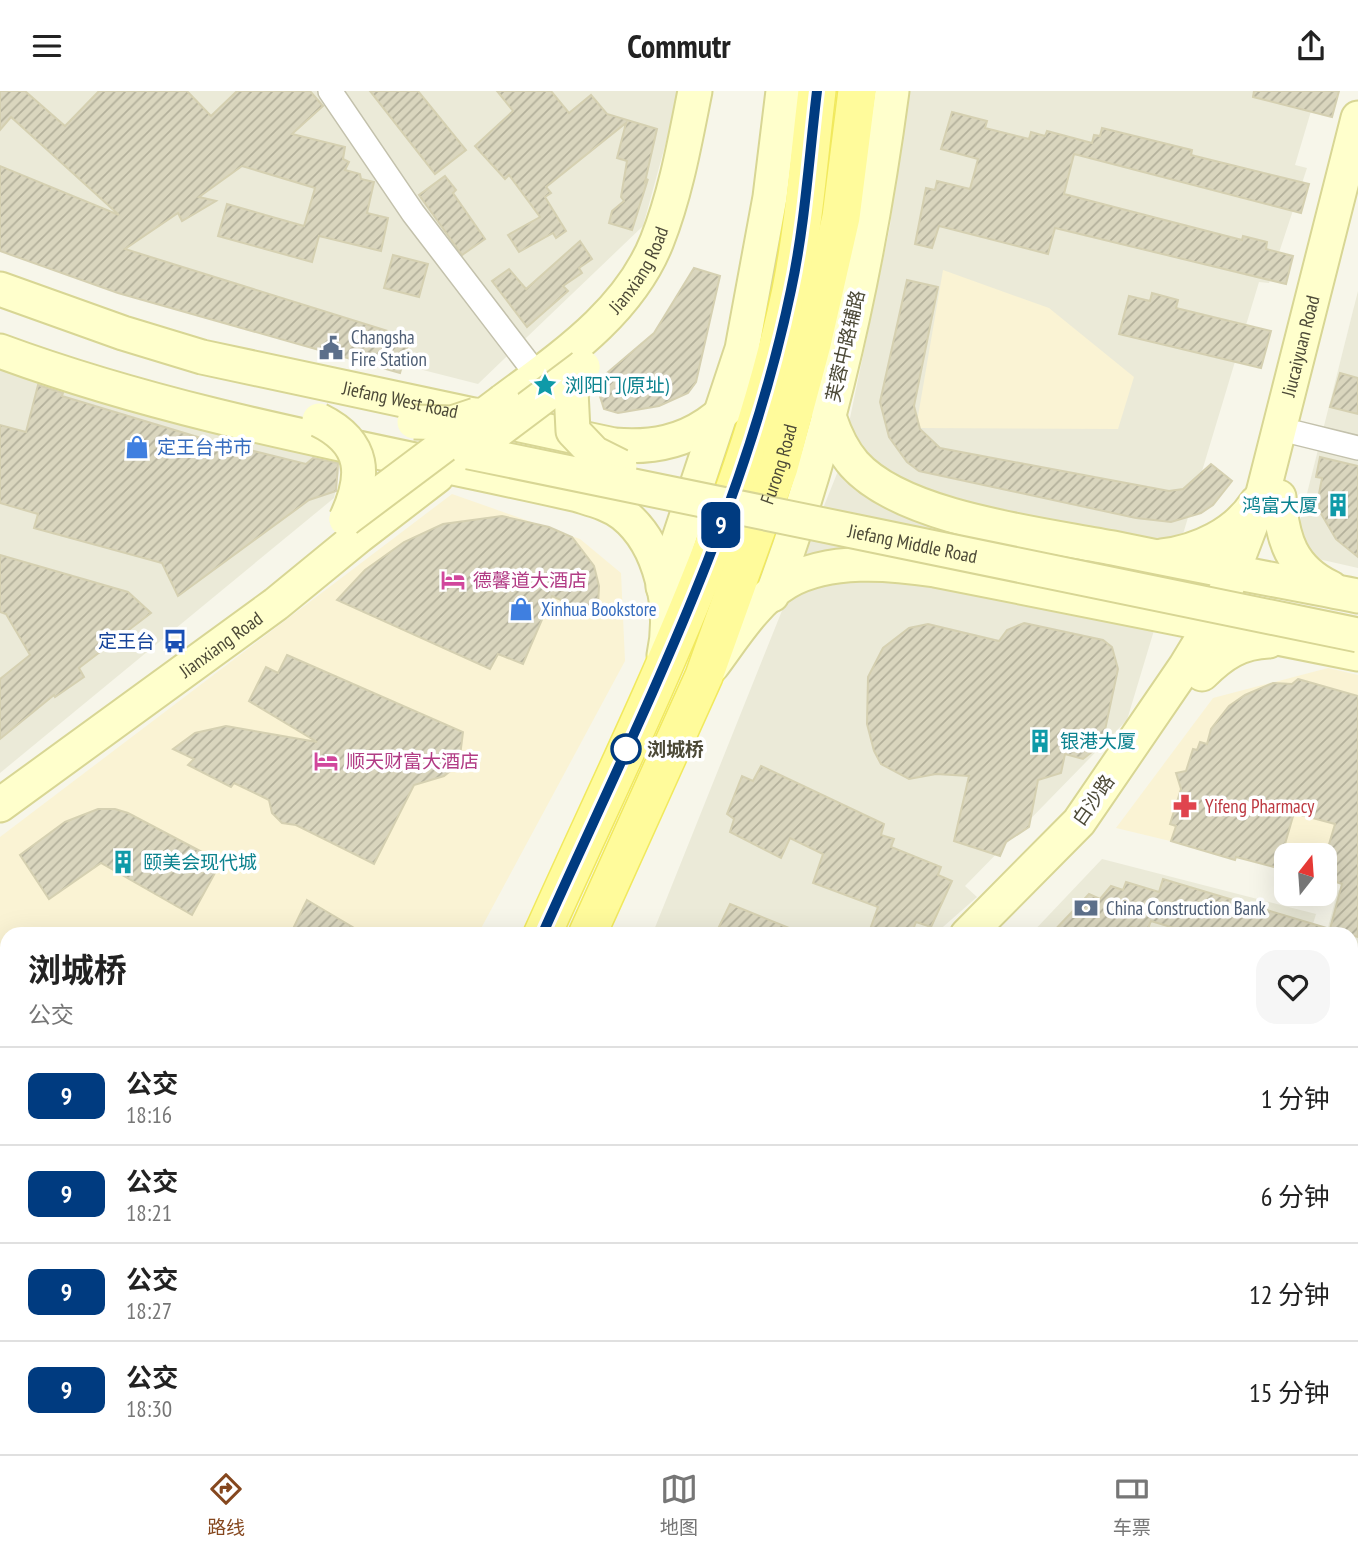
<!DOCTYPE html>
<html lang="zh">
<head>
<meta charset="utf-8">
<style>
  body { margin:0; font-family:"PT Sans Narrow","Noto Sans SC",sans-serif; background:#f6f6f6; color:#222; height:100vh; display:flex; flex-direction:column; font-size:26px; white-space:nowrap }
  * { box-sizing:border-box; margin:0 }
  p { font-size:23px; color:#767676 }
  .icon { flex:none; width:38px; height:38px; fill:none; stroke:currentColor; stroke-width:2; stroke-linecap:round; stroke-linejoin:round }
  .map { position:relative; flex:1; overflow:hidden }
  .sheet { position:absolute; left:0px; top:836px; width:1358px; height:527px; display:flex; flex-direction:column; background:#fff; border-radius:21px 21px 0 0; box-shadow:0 7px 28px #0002 }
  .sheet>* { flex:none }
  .badge { padding:0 14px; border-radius:10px; font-size:24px; line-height:46px }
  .needle { width:46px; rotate:17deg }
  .controls { position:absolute; left:1274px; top:752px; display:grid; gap:14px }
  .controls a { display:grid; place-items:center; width:63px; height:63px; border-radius:14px; background:#fff; box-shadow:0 7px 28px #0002; font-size:35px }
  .map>.badge { position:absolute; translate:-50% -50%; box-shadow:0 0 0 4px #fff }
  .round { display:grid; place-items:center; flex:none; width:74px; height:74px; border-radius:21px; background:#f6f6f6 }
  .headline { display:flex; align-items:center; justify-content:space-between; height:119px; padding:0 28px }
  h1 { font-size:33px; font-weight:700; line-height:52px }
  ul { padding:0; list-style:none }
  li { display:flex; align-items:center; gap:21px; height:98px; padding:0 28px; border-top:2px solid #e0e0e0 }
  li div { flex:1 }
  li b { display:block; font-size:26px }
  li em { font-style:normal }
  li .badge { min-width:77px; font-weight:700; text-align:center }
  header { display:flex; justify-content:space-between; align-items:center; height:91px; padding:0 28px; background:#fff; font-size:32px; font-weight:700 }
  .tabs { display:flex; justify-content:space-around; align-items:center; height:98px; border-top:2px solid #e0e0e0; background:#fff; font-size:19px; color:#767676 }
  .tabs a { display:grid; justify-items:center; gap:4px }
  .tabs .selected { color:#85471e }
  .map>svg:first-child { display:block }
  .residential { fill:#ebead8 }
  .commercial { fill:#faf3d4 }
  .medical { fill:#f8e7dd }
  .building { fill:url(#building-hatch); stroke:#d5d0b1; stroke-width:2 }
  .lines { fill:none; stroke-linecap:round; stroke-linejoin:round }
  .street-casing { stroke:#c3c1ac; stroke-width:26 }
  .secondary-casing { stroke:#d8d694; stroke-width:37 }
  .primary-casing { stroke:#f1e95e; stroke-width:40 }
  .street { stroke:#fff; stroke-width:23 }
  .secondary { stroke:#ffc; stroke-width:33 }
  .primary { stroke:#fffb9b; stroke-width:37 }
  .secondary-bridge-casing { stroke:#d8d694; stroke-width:37; stroke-linecap:butt }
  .secondary-bridge { stroke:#ffc; stroke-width:33 }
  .line-casing { stroke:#fff; stroke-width:16 }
  .line { stroke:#003b80; stroke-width:10 }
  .stop-dot { fill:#fff; stroke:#003b80; stroke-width:3.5 }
  .labels { text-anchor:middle; stroke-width:7; stroke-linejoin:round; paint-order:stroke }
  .street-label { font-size:19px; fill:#4c4937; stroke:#fff }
  .service-label { font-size:19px; fill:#4e5e75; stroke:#fff; text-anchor:start }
  .culture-label { font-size:19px; fill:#0d838f; stroke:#fff; text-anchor:start }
  .shop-label { font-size:19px; fill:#366cbe; stroke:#fff; text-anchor:start }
  .hotel-label { font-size:19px; fill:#b23c85; stroke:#fff; text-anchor:start }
  .transit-label { font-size:19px; fill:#164399; stroke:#fff; text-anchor:end }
  .stop-label { font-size:19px; font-weight:bold; fill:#4c4937; stroke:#fff; text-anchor:start }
  .health-label { font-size:19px; fill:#be3a42; stroke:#fff; text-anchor:start }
</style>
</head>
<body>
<header><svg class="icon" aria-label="menu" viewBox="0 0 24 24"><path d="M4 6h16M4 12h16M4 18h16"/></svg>Commutr<svg class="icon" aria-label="share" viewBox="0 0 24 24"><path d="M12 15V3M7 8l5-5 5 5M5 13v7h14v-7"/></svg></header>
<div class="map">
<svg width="1358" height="1363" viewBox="0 0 1358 1363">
  <defs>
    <pattern id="building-hatch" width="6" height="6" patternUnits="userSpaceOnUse" patternTransform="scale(1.75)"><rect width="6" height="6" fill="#dad6be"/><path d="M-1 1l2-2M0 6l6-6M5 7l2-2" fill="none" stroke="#b3b09b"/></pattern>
  </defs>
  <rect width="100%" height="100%" fill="#f7f6ea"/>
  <!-- residential -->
  <g class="residential">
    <path d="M0 0H680L643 135 478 293 120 202 0 160Z"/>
    <path d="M907 0H1317L1295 74 1307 77 1269 192 1259 191 1127 629 965 795 977 806 935 843 652 844 840 375 890 135Z"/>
    <path d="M1358 200V477L1292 462Z"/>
    <path d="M0 268 342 367 334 407 0 682Z"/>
    <path d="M1102 768 1316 823 1310 843 1030 844Z"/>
    <path d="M1338 799 1358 805V1109L1351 1107V844H1326Z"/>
    <path d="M1351 1129 1358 1132V1363H1158L1134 1356H1351Z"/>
    <path d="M613 1356H943L895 1363H606Z"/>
  </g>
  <!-- commercial -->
  <g class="commercial">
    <path d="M943 179 1049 217 1134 286 1118 338 916 337Z"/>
    <path d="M452 403 580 448 621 482 625 570 478 843 7 844V1356H51L40 1363H0V746Z"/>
    <path d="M1328 577 1358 584V796L1325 788V765H1286V778L1116 737 1213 607Z"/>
    <path d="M515 1356H613L606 1363H508Z"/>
  </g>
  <!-- medical -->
  <path class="medical" d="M958 1356H996L1019 1363H928Z"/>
  <!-- building -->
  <g class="building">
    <path d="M0 0H25L65 35 99 0H187L211 25 237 0H310L323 15 292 43 345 56 343 68 349 71 345 79 360 83 361 88 374 91 367 122 388 127 381 160 319 145 312 171 218 145 227 113 304 135 315 97 242 75 199 106 216 110 182 130 178 122 125 158 410 247 400 282 118 202 0 160V75L119 124 11 26 0 39Z"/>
    <path d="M370 0H418L466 59 435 83Z"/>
    <path d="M497 0H551L569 22 591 4 607 23 657 38 645 91 648 88 632 139 609 132 612 120 624 110 621 106 627 70 617 67 626 32 546 96 551 102 545 106 566 140 556 147 553 142 519 161 508 144 540 126 509 84 505 88 475 55 513 20Z"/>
    <path d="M1254 0H1339L1332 26 1253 6Z"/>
    <path d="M952 21 987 30 985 37 1029 48 1031 41 1045 45 1047 40 1092 52 1094 44 1100 45 1102 37 1192 59 1191 64 1309 93 1301 122 1074 63 1064 103 1242 149 1243 145 1267 151 1266 158 1293 165 1286 193 1055 137 1048 163 939 135 932 157 915 153 926 97 935 99 937 90 970 98 978 68 941 58Z"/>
    <path d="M445 85 456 99 453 102 485 148 462 164 419 104Z"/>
    <path d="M580 150 592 168 579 177 582 182 563 195 568 200 527 236 492 190 509 178 526 198Z"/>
    <path d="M393 164 428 173 419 206 384 197Z"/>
    <path d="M694 177 720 185 696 291 688 302 659 315 618 322 604 318 597 296 601 287 654 242Z"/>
    <path d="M907 189 938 196 914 315 920 338 940 357 1169 400 1183 398 1211 373 1232 390 1213 414 1201 422 1171 431 1136 427 919 380 907 371 889 346 880 311Z"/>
    <path d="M1152 202 1178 209 1176 217 1271 240 1261 277 1119 243 1129 205 1150 210Z"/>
    <path d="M1340 282 1358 287V323L1330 316Z"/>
    <path d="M38 294 63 302 62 305 201 347 306 373 313 367 338 372 336 400 309 409 178 505 162 472 34 437 38 423 0 412V334L26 341Z"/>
    <path d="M1320 366 1358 375V466L1336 448 1320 421 1318 408 1322 387 1316 386Z"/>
    <path d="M502 425 549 436 572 446 594 475 599 495 598 514 593 523 552 505 523 573 498 563 490 578 337 509 365 479 404 451 443 433Z"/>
    <path d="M0 464 128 501 151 522 79 577 84 586 55 606 54 604 0 648V588L30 564 6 523 0 521Z"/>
    <path d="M1024 532 1103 549 1112 556 1118 578 1102 653 1083 668 1065 663 1061 682 1038 689 1029 736 1006 751 1000 765 954 750 969 685 936 683 909 688 881 673 874 660 867 633 868 586 883 557 909 537 928 533 999 550 1007 539Z"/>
    <path d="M287 564 463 641 459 673 444 685 414 694 374 773 296 734 282 732 272 722 269 709 234 692 231 696 188 674 194 668 173 658 195 642 226 635 317 651 249 610 266 576 278 582Z"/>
    <path d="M1298 588 1358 605V846L1335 840 1334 844H1197L1151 830 1147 840 1131 836 1129 844H1050L1089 803 1100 808 1111 795 1123 799 1126 791 1159 801 1163 788 1330 838 1342 793 1325 787V767L1335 733 1294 722 1278 777 1236 766 1235 769 1171 750 1176 735 1170 733 1181 698 1176 682 1186 680 1193 658 1197 659 1200 651 1207 653 1211 638 1229 615 1245 604 1273 592 1292 593Z"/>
    <path d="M761 675 884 733 881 744 894 748 891 756 941 776 938 784 952 790 931 836 916 831 911 844H868L878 816 813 792 823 763 790 747 781 767 730 741 734 728 727 723 742 685 753 690Z"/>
    <path d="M98 718H115L128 722 221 771 192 824 101 772 49 808 20 764 65 731Z"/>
    <path d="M307 809 366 844H290Z"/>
    <path d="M730 813 804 843V844H715Z"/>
  </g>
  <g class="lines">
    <!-- street casing -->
    <g class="street-casing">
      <g id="street">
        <path d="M330 0 413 122 537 284"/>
        <path d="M1297 342 1358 357"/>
      </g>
    </g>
    <!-- secondary casing -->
    <g class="secondary-casing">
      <g id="secondary">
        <path id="s1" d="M0 198 123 242 202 266 614 354C695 361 728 322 775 262"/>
        <path d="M812 253C821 292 827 342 854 373 903 428 1041 443 1113 457 1194 474 1276 489 1358 505"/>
        <path d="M0 260C187 329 384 360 578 404 594 409 610 413 623 423 662 454 674 518 664 564"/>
        <path id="s2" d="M503 310C562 266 629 221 657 150 676 102 685 50 695 0"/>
        <path d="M1279 406C1282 448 1291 478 1331 497"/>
        <path d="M1162 465C1198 461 1236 443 1256 412"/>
        <path d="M663 496 742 258 770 106 783 0"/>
        <path d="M772 504C833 342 869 171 892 0"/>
        <path d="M712 575C733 547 756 509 787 491 829 467 889 472 935 479L1358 563"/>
        <path d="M1202 583C1222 563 1240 551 1269 550"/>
        <path id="s3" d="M0 714 276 513 359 445 437 385"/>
        <path id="s4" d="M967 844 1079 731 1185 576 1216 525 1263 402 1358 27"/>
        <path d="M199 1363 217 1358"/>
      </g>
    </g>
    <!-- primary casing -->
    <g class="primary-casing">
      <g id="primary">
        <path d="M542 844C636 634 744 426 791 199 804 134 809 66 817 0"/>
        <path id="s5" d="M587 844 704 585 779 376 812 253 841 126 857 0"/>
        <path d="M66 1363 78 1356"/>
        <path d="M300 1363 303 1356"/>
        <path d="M351 1363 354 1356"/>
        <path d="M484 1363 491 1356"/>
      </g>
    </g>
    <!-- street -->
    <use href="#street" class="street"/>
    <!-- secondary -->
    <use href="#secondary" class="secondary"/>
    <!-- primary -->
    <use href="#primary" class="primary"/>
    <!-- secondary-bridge casing -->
    <g class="secondary-bridge-casing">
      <g id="secondary-bridge">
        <path d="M583 276 571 300 573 340 594 362 620 375"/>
        <path d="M319 329C366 352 366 385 346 428"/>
        <path d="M414 331 452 332 476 324"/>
        <path d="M490 346 583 276"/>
        <path id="s6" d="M469 361 1358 544"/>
        <path d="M346 428 503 310"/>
      </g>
    </g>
    <!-- secondary-bridge -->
    <use href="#secondary-bridge" class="secondary-bridge"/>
  </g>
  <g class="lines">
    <!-- line casing -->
    <g class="line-casing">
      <path id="line" d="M542 844C636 634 744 426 791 199 805 134 809 66 817 0"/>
    </g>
    <!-- line -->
    <use href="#line" class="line"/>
  </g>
  <!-- icons -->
  <defs>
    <g id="civic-bare" transform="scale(1.89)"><path d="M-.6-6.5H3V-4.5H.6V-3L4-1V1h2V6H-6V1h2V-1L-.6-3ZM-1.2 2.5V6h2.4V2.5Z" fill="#5c6f8a" stroke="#fff" stroke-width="2.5" paint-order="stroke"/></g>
    <g id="sight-bare" transform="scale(1.89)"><path d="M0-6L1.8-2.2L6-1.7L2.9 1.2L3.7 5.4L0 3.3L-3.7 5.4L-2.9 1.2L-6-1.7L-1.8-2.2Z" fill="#0f9aa8" stroke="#fff" stroke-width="2.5" paint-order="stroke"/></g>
    <g id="shop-bare" transform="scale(1.89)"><path d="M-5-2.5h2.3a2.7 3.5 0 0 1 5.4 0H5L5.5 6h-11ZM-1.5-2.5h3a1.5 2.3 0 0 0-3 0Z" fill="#3f7fe0" stroke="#fff" stroke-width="2.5" paint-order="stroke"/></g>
    <g id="building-bare" transform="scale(1.89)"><path d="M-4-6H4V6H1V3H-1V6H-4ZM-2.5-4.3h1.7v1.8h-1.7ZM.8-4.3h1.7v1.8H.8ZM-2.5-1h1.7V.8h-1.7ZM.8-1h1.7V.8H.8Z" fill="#0f9aa8" stroke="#fff" stroke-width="2.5" paint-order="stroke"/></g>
    <g id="hotel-bare" transform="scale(1.89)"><path d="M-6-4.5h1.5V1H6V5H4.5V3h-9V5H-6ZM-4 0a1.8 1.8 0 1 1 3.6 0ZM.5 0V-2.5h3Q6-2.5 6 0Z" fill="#d1479c" stroke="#fff" stroke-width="2.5" paint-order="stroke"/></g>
    <g id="bus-bare" transform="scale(1.89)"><path d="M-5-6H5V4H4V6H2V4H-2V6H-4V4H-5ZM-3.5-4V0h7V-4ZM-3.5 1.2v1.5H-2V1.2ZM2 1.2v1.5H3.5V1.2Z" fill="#1a4fb4" stroke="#fff" stroke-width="2.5" paint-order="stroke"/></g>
    <g id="pharmacy-bare" transform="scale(1.89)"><path d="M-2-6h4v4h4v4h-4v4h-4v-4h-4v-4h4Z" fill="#e0444e" stroke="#fff" stroke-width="2.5" paint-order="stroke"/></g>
    <g id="bank-bare" transform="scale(1.89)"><path d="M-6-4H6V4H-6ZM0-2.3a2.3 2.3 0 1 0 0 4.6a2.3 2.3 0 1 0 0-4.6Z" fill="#5c6f8a" stroke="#fff" stroke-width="2.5" paint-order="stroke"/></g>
  </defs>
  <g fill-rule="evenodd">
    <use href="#civic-bare" x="331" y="257"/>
    <use href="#sight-bare" x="545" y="294"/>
    <use href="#shop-bare" x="137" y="356"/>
    <use href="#building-bare" x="1338" y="414"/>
    <use href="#hotel-bare" x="453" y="489"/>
    <use href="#shop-bare" x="521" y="518"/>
    <use href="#bus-bare" x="175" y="550"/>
    <use href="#building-bare" x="1040" y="650"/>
    <use href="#hotel-bare" x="326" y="670"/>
    <use href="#pharmacy-bare" x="1185" y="715"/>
    <use href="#building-bare" x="123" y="771"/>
    <use href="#bank-bare" x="1086" y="817"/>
  </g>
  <!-- markers -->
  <circle class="stop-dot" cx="626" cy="658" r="14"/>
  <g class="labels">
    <!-- street labels -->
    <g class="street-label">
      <text dy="7" stroke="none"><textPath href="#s2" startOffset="191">Jianxiang Road</textPath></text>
      <text transform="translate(845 255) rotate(-77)" y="7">芙蓉中路辅路</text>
      <text dy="7" stroke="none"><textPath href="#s4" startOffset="690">Jiucaiyuan Road</textPath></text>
      <text dy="7" stroke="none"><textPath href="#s1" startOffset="416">Jiefang West Road</textPath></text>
      <text dy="7" stroke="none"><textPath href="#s5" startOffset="509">Furong Road</textPath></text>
      <text dy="7" stroke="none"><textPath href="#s6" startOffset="453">Jiefang Middle Road</textPath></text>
      <text dy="7" stroke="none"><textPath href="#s3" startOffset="273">Jianxiang Road</textPath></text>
      <text transform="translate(1093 709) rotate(-55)" y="7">白沙路</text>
    </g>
    <!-- service labels -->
    <g class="service-label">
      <text x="351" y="253">Changsha<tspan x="351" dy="22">Fire Station</tspan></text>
      <text x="1106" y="824">China Construction Bank</text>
    </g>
    <!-- culture labels -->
    <g class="culture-label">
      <text x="565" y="301">浏阳门(原址)</text>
      <text x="1318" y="421" text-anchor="end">鸿富大厦</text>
      <text x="1060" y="657">银港大厦</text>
      <text x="143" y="778">颐美会现代城</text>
    </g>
    <!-- shop labels -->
    <g class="shop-label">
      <text x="157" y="363">定王台书市</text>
      <text x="541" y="525">Xinhua Bookstore</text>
    </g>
    <!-- hotel labels -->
    <g class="hotel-label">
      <text x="473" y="496">德馨道大酒店</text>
      <text x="346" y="677">顺天财富大酒店</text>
    </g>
    <!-- transit labels -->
    <g class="transit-label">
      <text x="155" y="557">定王台</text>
    </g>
    <!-- stop labels -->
    <g class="stop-label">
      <text x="647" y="665">浏城桥</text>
    </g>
    <!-- health labels -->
    <g class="health-label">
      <text x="1205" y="722">Yifeng Pharmacy</text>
    </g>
  </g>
</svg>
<div class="controls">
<a><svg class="needle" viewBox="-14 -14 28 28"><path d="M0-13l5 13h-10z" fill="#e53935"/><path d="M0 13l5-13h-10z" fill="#767676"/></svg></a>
</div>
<b class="badge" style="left:721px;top:434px;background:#003b80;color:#fff">9</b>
<section class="sheet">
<div class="headline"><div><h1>浏城桥</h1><p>公交</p></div><a class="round"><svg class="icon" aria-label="heart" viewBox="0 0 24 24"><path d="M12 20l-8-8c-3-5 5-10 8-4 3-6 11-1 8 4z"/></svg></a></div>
<ul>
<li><span class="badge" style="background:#003b80;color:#fff">9</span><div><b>公交</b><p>18:16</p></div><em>1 分钟</em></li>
<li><span class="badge" style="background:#003b80;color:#fff">9</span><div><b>公交</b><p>18:21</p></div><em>6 分钟</em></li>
<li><span class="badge" style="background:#003b80;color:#fff">9</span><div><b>公交</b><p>18:27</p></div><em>12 分钟</em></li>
<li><span class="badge" style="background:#003b80;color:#fff">9</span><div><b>公交</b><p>18:30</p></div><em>15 分钟</em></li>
</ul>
</section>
</div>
<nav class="tabs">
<a class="selected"><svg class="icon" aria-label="directions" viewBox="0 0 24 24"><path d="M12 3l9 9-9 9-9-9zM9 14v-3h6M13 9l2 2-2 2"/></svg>路线</a>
<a><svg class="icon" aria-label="map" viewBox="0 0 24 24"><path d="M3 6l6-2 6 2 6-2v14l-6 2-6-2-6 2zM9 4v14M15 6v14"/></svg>地图</a>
<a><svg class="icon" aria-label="tickets" viewBox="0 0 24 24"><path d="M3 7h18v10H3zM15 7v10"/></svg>车票</a>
</nav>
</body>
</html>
